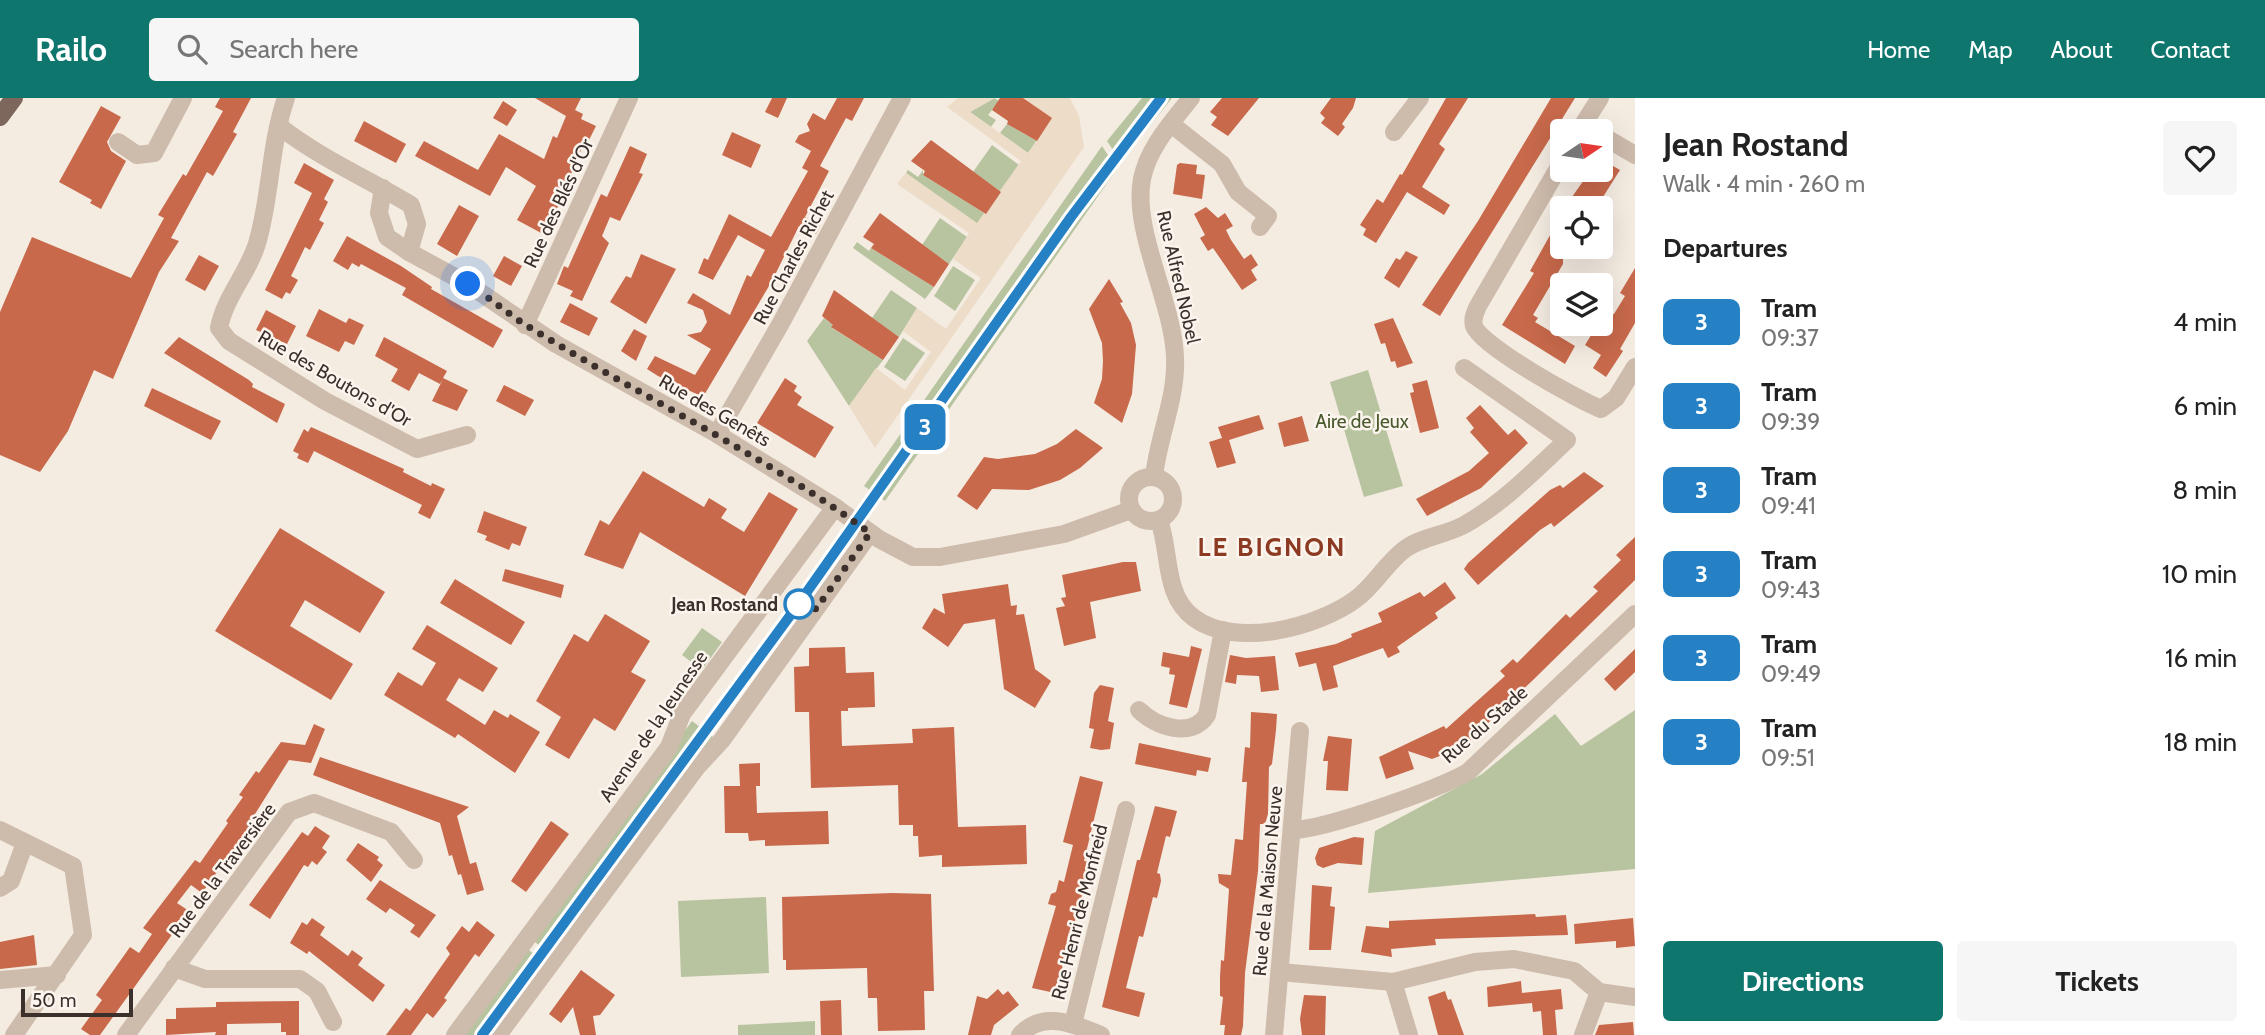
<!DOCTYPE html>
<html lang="en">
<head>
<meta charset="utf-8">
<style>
  body { margin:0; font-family:Cabin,sans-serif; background:#f6f6f6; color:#222; height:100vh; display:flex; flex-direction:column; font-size:26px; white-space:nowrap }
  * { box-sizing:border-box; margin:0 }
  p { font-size:23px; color:#767676 }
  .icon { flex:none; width:38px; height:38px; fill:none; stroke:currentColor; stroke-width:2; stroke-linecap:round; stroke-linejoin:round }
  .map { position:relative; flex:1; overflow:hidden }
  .side { display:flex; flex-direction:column; background:#fff; width:630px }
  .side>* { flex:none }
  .badge { padding:0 14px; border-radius:10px; font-size:24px; line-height:46px }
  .needle { width:46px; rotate:77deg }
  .tools { position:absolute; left:1550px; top:21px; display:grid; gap:14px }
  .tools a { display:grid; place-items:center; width:63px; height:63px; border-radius:7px; background:#fff; box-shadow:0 7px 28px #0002; font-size:35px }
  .scale { position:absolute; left:21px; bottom:18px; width:112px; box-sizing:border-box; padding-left:7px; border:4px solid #3b302b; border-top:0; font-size:19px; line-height:24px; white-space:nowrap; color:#3b302b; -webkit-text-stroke:5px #fbf5ee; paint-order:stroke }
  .you { position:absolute; width:35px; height:35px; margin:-18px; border:5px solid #fff; border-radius:50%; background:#1a73e8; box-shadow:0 0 0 10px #1a73e833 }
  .map>.badge { position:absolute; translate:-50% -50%; box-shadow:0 0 0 4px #fff }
  h2 { padding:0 28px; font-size:26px; line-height:63px }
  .round { display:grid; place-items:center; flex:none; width:74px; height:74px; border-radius:7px; background:#f6f6f6 }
  .summary { display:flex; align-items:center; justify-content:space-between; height:119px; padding:0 28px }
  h1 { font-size:33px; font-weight:800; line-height:52px }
  .action { display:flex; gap:14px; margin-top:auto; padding:14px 28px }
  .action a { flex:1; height:80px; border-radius:7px; background:#0f766e; color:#fff; font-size:28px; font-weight:800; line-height:80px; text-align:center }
  .action a+a { background:#f6f6f6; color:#222 }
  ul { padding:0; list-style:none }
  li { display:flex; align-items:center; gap:21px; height:84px; padding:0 28px }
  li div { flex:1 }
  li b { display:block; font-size:26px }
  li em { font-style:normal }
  li .badge { min-width:77px; font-weight:700; text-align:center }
  header { display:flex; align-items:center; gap:42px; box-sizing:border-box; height:98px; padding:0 35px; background:#0f766e; color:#fff }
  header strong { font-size:33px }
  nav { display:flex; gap:38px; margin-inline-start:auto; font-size:24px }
  .search { width:490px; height:63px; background:#f6f6f6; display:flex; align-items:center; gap:18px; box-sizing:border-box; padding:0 24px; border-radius:7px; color:#767676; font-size:26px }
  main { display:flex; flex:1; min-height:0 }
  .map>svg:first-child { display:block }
  .green { fill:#b8c4a0 }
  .plaza { fill:#ecdcc8 }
  .building { fill:#c8694b }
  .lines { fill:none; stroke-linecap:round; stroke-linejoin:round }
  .minor { stroke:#cdbbac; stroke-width:18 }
  .major { stroke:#7d675c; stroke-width:18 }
  .tram { stroke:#3b302b; stroke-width:2 }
  .line-casing { stroke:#fff; stroke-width:16 }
  .line { stroke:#2581c4; stroke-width:10 }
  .walk { stroke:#3b302b; stroke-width:7; stroke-dasharray:0 12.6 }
  .stop-dot { fill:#fff; stroke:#2581c4; stroke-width:3.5 }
  .labels { text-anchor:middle; stroke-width:5; stroke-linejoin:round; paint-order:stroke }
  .street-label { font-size:19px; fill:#3b302b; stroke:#fbf5ee }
  .park-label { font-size:19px; fill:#4a5a2e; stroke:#fbf5ee }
  .stop-label { font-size:19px; font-weight:bold; fill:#3b302b; stroke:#fbf5ee; text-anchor:end }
  .district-label { font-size:26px; font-weight:bold; letter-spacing:2px; fill:#8c3b22; stroke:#fbf5ee }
</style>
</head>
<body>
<header>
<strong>Railo</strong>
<div class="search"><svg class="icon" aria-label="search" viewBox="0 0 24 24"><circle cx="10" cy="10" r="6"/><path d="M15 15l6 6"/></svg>Search here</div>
<nav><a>Home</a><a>Map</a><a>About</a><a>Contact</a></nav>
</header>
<main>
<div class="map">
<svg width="1635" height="937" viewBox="0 0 1635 937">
  <rect width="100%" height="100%" fill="#f4ebe1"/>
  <!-- green -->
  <g class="green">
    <path d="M994 0 999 3 988 17 996 22 991 29 970 14Z"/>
    <path d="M1142 0H1172L1121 64 1107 43Z"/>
    <path d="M1007 26 1037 43 1028 55 1000 35Z"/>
    <path d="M992 47 1019 67 1001 94 973 74Z"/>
    <path d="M1102 48 1117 71 885 403 864 388Z"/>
    <path d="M908 72 918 79 923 72V77L986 116 977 126 906 75Z"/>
    <path d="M940 120 967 139 949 166 922 147Z"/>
    <path d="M857 144 869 153 871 150 934 189 925 201 853 150Z"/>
    <path d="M953 168 975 182 955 213 934 198Z"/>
    <path d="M891 192 917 210 899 239 872 220Z"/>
    <path d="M824 220 833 227 832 230 883 262 849 308 807 243Z"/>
    <path d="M903 240 925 255 905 283 884 269Z"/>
    <path d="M1368 272 1403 388 1364 399 1330 284Z"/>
    <path d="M702 530 722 544 702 572 682 557Z"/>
    <path d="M1635 612V771L1368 795 1375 733 1482 676 1555 616 1581 648Z"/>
    <path d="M692 623 713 639 552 857 531 841Z"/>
    <path d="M766 799 769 875 681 879 678 803Z"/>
    <path d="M526 850 546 865 493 937H461Z"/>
    <path d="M815 923V937H738V927Z"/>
  </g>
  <!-- plaza -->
  <path class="plaza" d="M958 0H995L970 14 1028 55 1051 20 1023 0H1070L1079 18 1084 49 875 350 849 308 876 270 905 292 931 254 903 233 917 210 946 231 981 180 953 161 969 135 897 86 906 75 977 125 1021 63 947 9Z"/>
  <!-- building -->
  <g class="building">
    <path d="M220 0H251L233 34 237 36 213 78 207 74 171 140 179 143 159 174 113 281 94 272 68 333 40 374 0 357V214L32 139 131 180 164 120 158 117 183 76 186 78 223 13 215 9Z"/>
    <path d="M535 0H581L575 12 583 16 581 21 596 28 586 48 583 47 565 91 567 92 543 136 517 122 536 88 506 69 490 98 415 58 424 43 478 72 499 36 544 61 553 38 557 40 566 18Z"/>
    <path d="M772 0H787L778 20 765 14Z"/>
    <path d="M837 0H864L852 23 846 20 820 68 829 73 805 119 820 128 816 136 799 128 772 183 703 299 658 278 647 271 655 258 695 277 711 251 687 237 701 234 707 224 703 212 687 205 693 195 730 217 747 177 751 179 765 152 738 137 713 182 698 175 704 160 708 162 729 116 771 139 808 73 802 70 811 53 795 44 799 37 810 33 807 26 813 15 825 22Z"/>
    <path d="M1000 0H1023L1052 20 1037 43 1007 26 1008 23 992 12Z"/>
    <path d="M1222 0H1259L1228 38 1211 27 1217 19 1210 14Z"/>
    <path d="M1331 0H1356L1353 10 1342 26 1345 29 1338 38 1321 25 1325 20 1320 15Z"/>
    <path d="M1446 0H1468L1439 46 1445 51 1422 89 1450 107 1444 117 1407 94 1376 145 1363 137 1366 131 1360 127 1377 101 1383 105 1400 76 1402 77Z"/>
    <path d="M1551 0H1575L1440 218 1422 207 1478 123Z"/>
    <path d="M503 3 517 12 507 28 493 20Z"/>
    <path d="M101 8 121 19 107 44 111 53 126 63 101 111 90 105 92 102 59 84Z"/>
    <path d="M364 23 406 46 396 65 354 43Z"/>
    <path d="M732 34 761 47 751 70 722 57Z"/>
    <path d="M931 42 1001 94 986 116 923 77 925 73 911 63Z"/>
    <path d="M630 48 647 56 639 75 643 76 620 123 610 119 602 138 609 145 582 203 570 198 573 193 557 186 564 168 568 170 601 96 607 99Z"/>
    <path d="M1603 62 1620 72 1596 110H1574L1567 106 1591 72H1601Z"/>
    <path d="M304 65 334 82 324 101 328 104 319 122 324 125 310 152 305 149 294 172 291 178 298 182 290 196 286 194 282 201 265 192 312 95 294 85Z"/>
    <path d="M1180 65 1197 67 1196 76 1205 77 1202 101 1173 96 1177 67Z"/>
    <path d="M459 107 479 118 457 158 437 146Z"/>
    <path d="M1206 109 1218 120 1225 115 1233 128 1226 132 1231 142 1244 161 1251 156 1258 167 1251 172 1257 182 1242 192 1213 150 1208 153 1200 140 1205 137 1194 116Z"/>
    <path d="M1563 114V166L1533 217 1538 220 1535 224 1575 248 1565 266 1502 227 1534 175 1530 173Z"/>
    <path d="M880 115 949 166 934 189 871 150 874 146 863 139Z"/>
    <path d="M347 138 401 168 432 189 431 191 503 232 493 250 402 197 406 190 361 166 359 169 352 165 348 172 333 163Z"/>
    <path d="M1406 153 1418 159 1399 190 1384 180 1396 160 1400 162Z"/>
    <path d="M641 156 676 171 646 226 610 204 626 178 631 180Z"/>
    <path d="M199 157 219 168 205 193 185 182Z"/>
    <path d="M504 158 522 168 511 188 493 178Z"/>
    <path d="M1635 170V225L1620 251 1623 253 1606 279 1593 270 1601 257 1585 247 1603 218 1614 216 1625 198 1620 195Z"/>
    <path d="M1109 181 1123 204 1120 205 1131 225 1136 247 1132 296 1122 325 1094 305 1102 281 1103 263 1102 245 1089 211Z"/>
    <path d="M834 192 899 239 883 262 831 229 833 227 822 218Z"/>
    <path d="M570 205 598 220 589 238 560 224Z"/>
    <path d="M319 211 346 225 349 220 364 227 354 247 345 243 339 254 306 238Z"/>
    <path d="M266 212 296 228 287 246 256 232Z"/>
    <path d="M1393 220 1413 265 1397 270 1395 263 1391 264 1385 245 1381 246 1374 226Z"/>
    <path d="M634 231 647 238 636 263 621 253Z"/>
    <path d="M179 239 249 282 253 286 252 289 285 306 277 325 164 255Z"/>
    <path d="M384 239 447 273 443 280 468 292 457 313 432 303 443 281 440 286 419 275 409 293 391 283 398 271 375 258Z"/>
    <path d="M785 280 797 288 794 293 802 299 797 307 834 329 815 360 757 325Z"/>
    <path d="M1427 282 1439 330 1420 335 1410 295 1414 294 1412 286Z"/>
    <path d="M504 287 534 302 525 318 496 303Z"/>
    <path d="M152 290 221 323 211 342 144 308Z"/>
    <path d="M1480 307 1508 337 1515 331 1528 345 1481 390 1427 418 1416 401 1469 373 1489 355 1470 334 1474 330 1466 320Z"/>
    <path d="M1259 317 1264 331 1229 342 1236 365 1217 370 1209 344 1222 340 1218 329Z"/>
    <path d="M1302 318 1309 343 1284 349 1278 325Z"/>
    <path d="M311 329 404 371 403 374 431 388 432 385 445 391 430 421 418 415 422 407 314 353 308 365 297 360 299 356 293 353 304 331 308 334Z"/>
    <path d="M1076 331 1103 350 1080 370 1060 382 1029 392 992 391 977 412 957 398 984 359 998 361 1035 356 1057 346Z"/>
    <path d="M643 373 704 409 709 400 727 411 721 420 744 434 769 394 798 411 745 498 640 434 623 471 584 457 600 422 609 427Z"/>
    <path d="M1584 374 1604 388 1554 429 1551 425 1540 432 1478 487 1464 471 1468 465 1550 392 1560 387 1563 390Z"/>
    <path d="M484 413 527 429 520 448 512 445 509 452 485 442 487 438 477 434Z"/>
    <path d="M280 430 385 494 360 535 305 502 290 528 353 566 331 602 215 533Z"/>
    <path d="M1635 439V482L1533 582 1463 649 1432 661 1408 653 1414 671 1386 681 1379 659 1444 628 1446 631 1505 578 1500 573 1513 561 1517 565 1566 516 1570 520 1598 493 1593 489 1621 462 1616 457Z"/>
    <path d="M1123 464H1136L1141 493 1090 504 1096 540 1064 548 1056 510 1065 508 1061 500 1066 499 1062 477Z"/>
    <path d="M505 471 564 487 561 500 502 483Z"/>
    <path d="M455 481 525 524 511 547 440 505Z"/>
    <path d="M1445 484 1456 500 1435 515 1438 520 1397 549 1400 554 1388 560 1383 550 1333 568 1338 589 1323 593 1316 565 1299 569 1295 555 1336 546 1352 539 1351 536 1382 524 1378 515 1420 494 1424 499Z"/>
    <path d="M1008 486 1011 508 1017 507 1016 517 1024 516 1035 571 1051 583 1035 610 1004 591 995 521 964 526 948 549 922 530 934 510 945 516 942 496Z"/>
    <path d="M605 516 650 543 631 574 646 582 615 633 594 620 569 661 545 647 561 619 536 603 574 536 588 544Z"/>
    <path d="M427 527 498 570 483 594 459 580 446 602 485 627 494 612 508 620 510 616 540 634 515 675 458 636 455 640 384 597 398 574 422 588 436 565 412 551Z"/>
    <path d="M1191 548 1202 551 1187 610 1169 606 1175 577 1169 576 1170 570 1161 568 1163 554 1189 559Z"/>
    <path d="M845 549 846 575 874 574 875 609 848 610V613H841L842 648 913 645 912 631 954 629 958 729 1026 727 1027 766 942 769V757L919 759 918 738H913V727H899L898 687 811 690 809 614H795L794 569 809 568V550Z"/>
    <path d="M1635 551V574L1615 593 1604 581Z"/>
    <path d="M1230 557 1246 560 1275 558 1279 592 1261 594 1259 578 1237 577 1236 586 1225 584Z"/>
    <path d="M1100 587 1114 590 1108 623 1114 625 1110 651 1101 652 1090 650 1094 631 1089 630 1094 595Z"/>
    <path d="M1251 614 1277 616 1276 632 1272 666 1269 669 1268 716 1265 726H1260L1258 773 1245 875 1243 928 1241 937H1224L1225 927H1220L1223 899 1220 898V879L1221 862 1224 863 1229 791 1219 785 1218 776 1231 777 1235 741 1243 742 1247 684H1242L1245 649 1250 650Z"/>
    <path d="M314 626 325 631 311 665 289 662 255 716 257 718 202 795 191 787 177 805 189 813 100 937H90L81 931 102 902 96 897 130 849 139 855 152 836 143 830 195 762 200 765 228 725 226 723 243 699 239 697 256 673 259 675 281 644 305 647Z"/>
    <path d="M1328 638 1352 641 1348 693 1326 692 1328 663H1323Z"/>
    <path d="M1139 645 1211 660 1208 674 1197 672 1196 678 1135 666Z"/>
    <path d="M320 659 469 709 457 718 470 766 476 764 484 792 467 797 461 776 458 777 452 757 449 758 440 725 313 677Z"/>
    <path d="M760 665V688H756L757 715 828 713 829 746 765 748V742L749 743 748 735H725L724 688H740L739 666Z"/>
    <path d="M1080 678 1103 684 1084 763 1091 764 1072 834H1069L1062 866 1063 876 1055 895 1032 890 1056 808 1048 806 1051 796 1056 794 1059 782 1064 784 1073 747 1063 744Z"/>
    <path d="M1155 708 1177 713 1170 739 1166 738 1157 775 1160 776 1161 783 1157 800 1153 799 1143 839 1139 838 1126 890 1145 895 1139 919 1102 909 1137 762H1140Z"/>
    <path d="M551 723 569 736 526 794 511 783Z"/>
    <path d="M315 728 330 738 322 750 327 754 317 767 312 763 308 769 304 767 270 821 249 807 302 734 308 738Z"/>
    <path d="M1354 739 1364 740 1362 767 1338 765 1323 770 1317 767 1315 760 1319 750Z"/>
    <path d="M358 745 379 759 377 762 383 767 371 784 346 762Z"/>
    <path d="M380 782 436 817 419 840 410 834 415 827 390 810 386 815 366 801Z"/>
    <path d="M1312 787 1332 789 1330 808 1335 809 1331 852H1309Z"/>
    <path d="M892 795 931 796 934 893H924L925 932 878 933 877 900H868L867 870 786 872V862H783L782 799Z"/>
    <path d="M1535 816 1536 819 1566 817 1568 837 1435 841 1436 847 1391 851 1392 859 1361 854 1366 828 1389 830V823Z"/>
    <path d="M312 820 325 829 320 837 348 858 352 852 363 860 358 867 385 887 373 904 309 853 307 856 290 845 302 824 307 827Z"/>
    <path d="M1633 820 1635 848 1616 850V843L1575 846 1574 826Z"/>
    <path d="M477 823 495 837 479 859 475 856 444 900 447 902 433 920 427 915 411 937H386L406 910 410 913 450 856 446 850 462 828 469 834Z"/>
    <path d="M34 837 37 867 0 871V844Z"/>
    <path d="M581 872 615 897 600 917 593 918 596 937H580L573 909 561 925 549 916Z"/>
    <path d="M1521 883 1522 895 1561 891 1563 911 1555 912 1557 937H1543L1541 913 1533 914 1532 905 1488 909 1487 889Z"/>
    <path d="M998 891 1003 897 1008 893 1019 907 994 927 991 937H968L977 898 987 901Z"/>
    <path d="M1445 893 1448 902 1451 901 1464 937H1438L1428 899Z"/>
    <path d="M1304 897 1326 898 1325 937H1302L1300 921Z"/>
    <path d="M841 902 842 937H821L820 903Z"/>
    <path d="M299 903V937H286V934H281V925L227 926V937H215L216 934 166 937V921H176V910L216 909V904Z"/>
    <path d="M1633 924 1634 937H1595L1599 927Z"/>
  </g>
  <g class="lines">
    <!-- minor -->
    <g class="minor">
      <path d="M286 0C270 46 271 96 258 142 250 173 225 198 219 230L229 243 325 303 417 351 467 337"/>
      <path d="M1171 26 1222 66 1238 94 1268 118 1260 129"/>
      <path d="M279 28C318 59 368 81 411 107L417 126 409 154 387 139 379 115 383 90"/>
      <path d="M1579 33 1600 0"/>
      <path d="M1394 34 1420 0"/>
      <path d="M1601 37 1635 57"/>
      <path d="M118 44 137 57 154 55 183 0"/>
      <path d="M1563 62 1478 208C1475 215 1472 220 1474 228 1481 248 1578 302 1601 311L1616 300 1635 269"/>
      <path d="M409 154 468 186 556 246 717 336 835 409 879 441 913 459H940L1064 436 1131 412"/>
      <path d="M525 227 629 0"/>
      <path d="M717 336 781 225 902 0"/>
      <circle cx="1151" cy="401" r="22"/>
      <path d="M1154 379C1158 339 1177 300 1175 259 1173 204 1132 132 1142 81 1148 50 1172 24 1191 0"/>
      <path d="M1159 422C1171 455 1163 497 1194 520 1236 551 1318 529 1356 501 1375 487 1386 465 1405 451 1421 439 1446 437 1464 427 1502 406 1535 372 1567 342L1464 270"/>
      <path d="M1139 612C1156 629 1192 641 1207 617L1223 532"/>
      <path d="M0 732 73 768 83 837 14 937"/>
      <path d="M1293 732C1327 731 1438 691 1468 674L1635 516"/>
      <path d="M0 790 11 783 25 745"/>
      <path d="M174 870 205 881H300L317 893 333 924"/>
      <path d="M1280 874 1393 884 1475 864 1514 861 1574 873 1599 894 1635 899"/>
      <path d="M0 882 57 877"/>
      <path d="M1393 884 1409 937"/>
      <path d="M1073 926 1126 712"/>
      <path d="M126 937 289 714 314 705 391 734 414 762"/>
      <path d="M455 937 669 649 682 616 835 409"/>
      <path d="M498 937 697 669 722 642 870 435"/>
      <path d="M1020 937C1043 912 1074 926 1101 937"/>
      <path d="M1274 937 1300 633"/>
      <path d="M1583 937 1599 894"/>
    </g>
    <!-- major -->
    <path class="major" d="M0 19 14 0"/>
    <!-- tram -->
    <path class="tram" d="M482 937 792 515 1071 119 1161 0"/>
  </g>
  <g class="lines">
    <!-- line casing -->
    <g class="line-casing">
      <path id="line" d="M482 937 792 515 1071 119 1161 0"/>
    </g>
    <!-- line -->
    <use href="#line" class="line"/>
    <!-- walk -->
    <path class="walk" d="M468 186C489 199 508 216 529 229 642 299 762 356 870 435L816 511 799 506"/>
  </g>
  <!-- markers -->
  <circle class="stop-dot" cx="799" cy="506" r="14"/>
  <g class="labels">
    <!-- street labels -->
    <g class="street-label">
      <text transform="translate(558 105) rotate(-65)" y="7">Rue des Blés d'Or</text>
      <text transform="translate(793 159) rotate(-62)" y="7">Rue Charles Richet</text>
      <text transform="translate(1179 179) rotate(77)" y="7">Rue Alfred Nobel</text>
      <text transform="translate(335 280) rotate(30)" y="7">Rue des Boutons d'Or</text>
      <text transform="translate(715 312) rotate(30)" y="7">Rue des Genêts</text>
      <text transform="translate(1484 626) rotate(-41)" y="7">Rue du Stade</text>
      <text transform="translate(653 628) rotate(-56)" y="7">Avenue de la Jeunesse</text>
      <text transform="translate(222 772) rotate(-53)" y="7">Rue de la Traversière</text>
      <text transform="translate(1267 783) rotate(-85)" y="7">Rue de la Maison Neuve</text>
      <text transform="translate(1079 814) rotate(-76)" y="7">Rue Henri de Monfreid</text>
    </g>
    <!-- park labels -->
    <g class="park-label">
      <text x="1362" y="330">Aire de Jeux</text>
    </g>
    <!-- stop labels -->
    <g class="stop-label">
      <text x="778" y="513">Jean Rostand</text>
    </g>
    <!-- district labels -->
    <g class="district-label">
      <text x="1272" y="458">LE BIGNON</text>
    </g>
  </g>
</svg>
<div class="tools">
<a><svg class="needle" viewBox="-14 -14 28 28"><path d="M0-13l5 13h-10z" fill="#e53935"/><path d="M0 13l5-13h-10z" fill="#767676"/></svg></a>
<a><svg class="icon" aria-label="locate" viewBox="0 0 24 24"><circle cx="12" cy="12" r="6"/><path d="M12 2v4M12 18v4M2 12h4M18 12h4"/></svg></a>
<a><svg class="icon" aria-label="layers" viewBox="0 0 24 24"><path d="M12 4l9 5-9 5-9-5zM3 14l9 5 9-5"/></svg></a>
</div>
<div class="scale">50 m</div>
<div class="you" style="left:468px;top:186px"></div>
<b class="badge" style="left:925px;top:329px;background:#2581c4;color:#fff">3</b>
</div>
<section class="side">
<div class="summary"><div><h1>Jean Rostand</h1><p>Walk · 4 min · 260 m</p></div><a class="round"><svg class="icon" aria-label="heart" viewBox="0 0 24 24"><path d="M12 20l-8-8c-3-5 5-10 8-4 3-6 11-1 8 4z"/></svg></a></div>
<h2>Departures</h2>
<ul>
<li><span class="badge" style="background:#2581c4;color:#fff">3</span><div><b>Tram</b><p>09:37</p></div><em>4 min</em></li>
<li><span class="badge" style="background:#2581c4;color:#fff">3</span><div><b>Tram</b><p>09:39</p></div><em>6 min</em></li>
<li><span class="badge" style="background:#2581c4;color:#fff">3</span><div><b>Tram</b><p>09:41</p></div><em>8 min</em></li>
<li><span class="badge" style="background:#2581c4;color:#fff">3</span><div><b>Tram</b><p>09:43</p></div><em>10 min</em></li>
<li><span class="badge" style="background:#2581c4;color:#fff">3</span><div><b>Tram</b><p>09:49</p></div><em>16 min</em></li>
<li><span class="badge" style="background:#2581c4;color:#fff">3</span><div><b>Tram</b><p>09:51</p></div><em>18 min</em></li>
</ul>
<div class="action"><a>Directions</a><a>Tickets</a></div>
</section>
</main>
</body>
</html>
